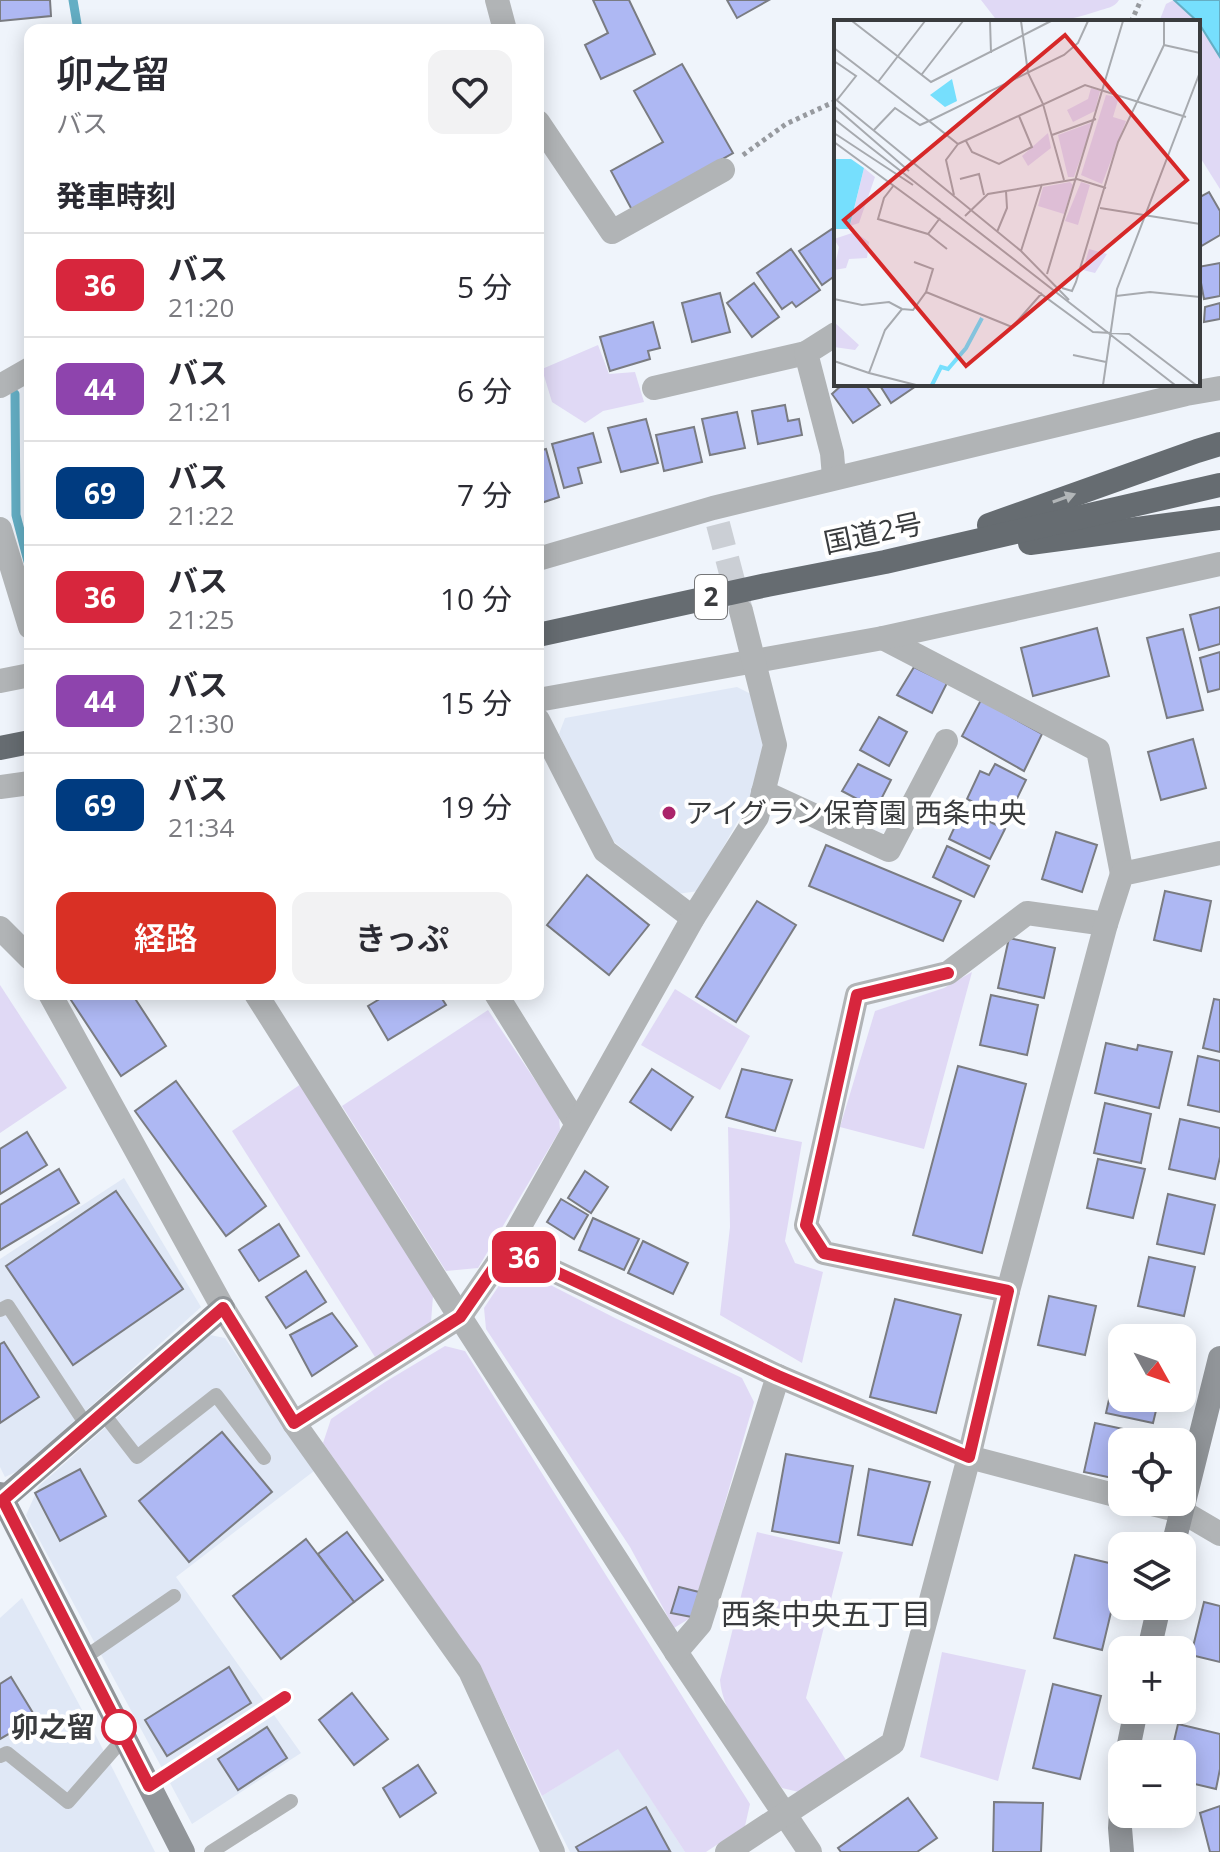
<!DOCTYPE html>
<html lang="ja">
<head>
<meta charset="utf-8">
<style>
  body { margin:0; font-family:"Open Sans","Noto Sans JP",sans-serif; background:#f2f2f3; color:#2b2b33; height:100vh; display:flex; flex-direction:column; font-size:30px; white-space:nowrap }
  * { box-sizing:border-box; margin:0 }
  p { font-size:26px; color:#7c7c81 }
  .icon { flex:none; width:44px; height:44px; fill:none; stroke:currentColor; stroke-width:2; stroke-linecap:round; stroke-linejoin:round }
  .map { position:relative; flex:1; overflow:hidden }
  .details { position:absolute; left:24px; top:24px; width:520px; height:976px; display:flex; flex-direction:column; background:#fff; border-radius:16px; box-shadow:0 4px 20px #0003 }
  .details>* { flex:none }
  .badge { padding:0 16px; border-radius:12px; font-size:28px; line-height:52px }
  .needle { width:52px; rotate:130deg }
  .tools { position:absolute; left:1108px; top:1324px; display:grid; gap:16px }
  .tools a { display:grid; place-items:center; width:88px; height:88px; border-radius:16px; background:#fff; box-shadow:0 4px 20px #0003; font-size:40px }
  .map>.badge { position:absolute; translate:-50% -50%; box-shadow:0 0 0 4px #fff }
  h2 { padding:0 32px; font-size:30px; line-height:72px }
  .round { display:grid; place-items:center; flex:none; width:84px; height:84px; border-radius:16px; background:#f2f2f3 }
  .overview { display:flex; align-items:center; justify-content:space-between; height:136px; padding:0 32px }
  h1 { font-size:38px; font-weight:600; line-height:60px }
  .primary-button { display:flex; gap:16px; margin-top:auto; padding:16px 32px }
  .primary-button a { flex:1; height:92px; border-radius:16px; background:#d93025; color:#fff; font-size:32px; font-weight:600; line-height:92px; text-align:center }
  .primary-button a+a { background:#f2f2f3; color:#2b2b33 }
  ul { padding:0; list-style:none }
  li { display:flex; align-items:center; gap:24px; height:104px; padding:0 32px; border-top:2px solid #e1e1e2 }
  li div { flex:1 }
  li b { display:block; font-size:30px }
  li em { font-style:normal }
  li .badge { min-width:88px; font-weight:700; text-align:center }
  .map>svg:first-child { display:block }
  .built { fill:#e0e8f6 }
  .green { fill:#e0d9f5 }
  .water { fill:#76dffd; stroke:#64aec4; stroke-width:2 }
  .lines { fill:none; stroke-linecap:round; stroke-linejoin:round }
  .stream { stroke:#64aec4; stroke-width:9 }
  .building { fill:#aeb8f3; stroke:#7a7c82; stroke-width:2 }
  .street-tunnel { stroke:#cbcfd5; stroke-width:24; stroke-dasharray:24 12; stroke-linecap:butt }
  .path { stroke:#979a9f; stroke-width:5; stroke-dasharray:4 4; stroke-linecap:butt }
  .lane { stroke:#b1b4b6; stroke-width:14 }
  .street { stroke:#b1b4b6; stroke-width:24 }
  .secondary { stroke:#919599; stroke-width:24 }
  .highway { stroke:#666c71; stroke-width:24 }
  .oneway { fill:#b2b6b8 }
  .line-casing { stroke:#fff; stroke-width:18 }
  .line { stroke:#d7263d; stroke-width:12 }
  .poi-dot { fill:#ab246a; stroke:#fff; stroke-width:3 }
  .stop-dot { fill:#fff; stroke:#d7263d; stroke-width:4 }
  .labels { text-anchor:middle; stroke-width:8; stroke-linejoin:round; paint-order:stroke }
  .shield { fill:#fff; stroke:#757678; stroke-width:2 }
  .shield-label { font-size:26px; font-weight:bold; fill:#3a3c3e }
  .street-label { font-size:28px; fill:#3a3c3e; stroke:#fff }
  .poi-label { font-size:28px; fill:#3a3c3e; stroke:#fff; text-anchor:start }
  .stop-label { font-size:28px; font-weight:bold; fill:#3a3c3e; stroke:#fff; text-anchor:end }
  .neighbourhood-label { font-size:30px; fill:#3a3c3e; stroke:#fff }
  .inset-river { fill:none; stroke:#76dffd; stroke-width:4 }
  .inset-road { fill:none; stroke:#a7aaaf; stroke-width:2 }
  .view { fill:#d62828; fill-opacity:0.15; stroke:#d62828; stroke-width:4 }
  .inset-edge { fill:none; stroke:#3a3c3e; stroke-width:4 }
</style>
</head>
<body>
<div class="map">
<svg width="1220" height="1852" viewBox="0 0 1220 1852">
  <rect width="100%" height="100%" fill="#eff4fb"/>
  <!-- built -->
  <g class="built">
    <path d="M737 687 755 696 765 739 755 790 699 891 677 894 607 836 559 734 565 718Z"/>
    <path d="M124 1178 201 1307 20 1470 5 1477 0 1467V1259Z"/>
    <path d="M210 1335 225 1338 314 1471 176 1577 301 1753 192 1824 26 1515 39 1486Z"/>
    <path d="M22 1598 96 1736 155 1852H0V1618Z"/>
    <path d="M618 1748 685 1852H570L542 1796Z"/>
  </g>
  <!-- green -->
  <g class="green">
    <path d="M981 0H1119C1114 8 1106 8 1098 11 1061 24 1036 22 998 22Z"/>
    <path d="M1174 0 1191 15 1196 22H1159L1166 4Z"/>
    <path d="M1198 25 1220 57V189L1198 154Z"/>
    <path d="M598 345 609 374 635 372 644 402 603 411 585 423 552 402 542 369Z"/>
    <path d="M972 972 924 1149 840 1127 875 1011 944 988Z"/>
    <path d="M0 985 67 1088 0 1133Z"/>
    <path d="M675 989 750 1036 720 1090 641 1045Z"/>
    <path d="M488 1010 559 1116 560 1130 478 1268 446 1271 342 1106Z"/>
    <path d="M301 1084 433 1296 431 1322 375 1357 232 1131Z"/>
    <path d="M728 1127 802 1142 785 1241 795 1263 823 1272 802 1363 720 1315 730 1227Z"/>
    <path d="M523 1271 615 1318 742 1378 754 1402 692 1617 674 1628 630 1547 486 1329 484 1308 506 1275Z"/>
    <path d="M445 1346 465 1351 750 1804 745 1826 706 1852H685L618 1749 542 1796 481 1667 323 1443 331 1419 385 1382Z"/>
    <path d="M757 1532 843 1552 806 1698 846 1760 799 1792 782 1788C760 1758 723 1718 720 1680Z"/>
    <path d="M942 1652 1026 1670 998 1781 920 1757Z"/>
  </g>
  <!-- water -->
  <path class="water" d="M1174 0H1220V57L1198 22Z"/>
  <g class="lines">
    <!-- stream -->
    <g class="stream">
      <path d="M73 0 78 30"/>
      <path d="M15 394 16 515 30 569"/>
    </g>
  </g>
  <!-- building -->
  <g class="building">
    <path d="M0 0H50L51 16 0 21Z"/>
    <path d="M593 0H629L655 54 601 79 585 45 608 33Z"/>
    <path d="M727 0H769L737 18Z"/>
    <path d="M682 64 733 153 632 210 611 171 663 142 634 91Z"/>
    <path d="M1209 192 1220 211V235L1198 248V198Z"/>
    <path d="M832 229 836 235V275L822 285 799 251Z"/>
    <path d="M791 249 820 290 796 307 792 302 782 309 757 273Z"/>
    <path d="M1220 263V296L1204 299 1198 267Z"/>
    <path d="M754 283 779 317 752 337 727 303Z"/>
    <path d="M720 293 730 332 692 342 682 303Z"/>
    <path d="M1220 303V319L1204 322 1205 307Z"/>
    <path d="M653 322 660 348 648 351 650 359 610 371 600 337Z"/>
    <path d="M843 384H865L880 405 853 423 832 394Z"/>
    <path d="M879 384H919L891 403Z"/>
    <path d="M785 405 788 421 799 419 802 435 758 444 752 411Z"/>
    <path d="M737 412 745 448 710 455 702 419Z"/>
    <path d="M646 419 658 463 621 472 608 428Z"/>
    <path d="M694 427 702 462 664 471 656 435Z"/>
    <path d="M593 433 601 462 578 468 582 483 564 488 552 444Z"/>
    <path d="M546 449 559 497 538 504V451Z"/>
    <path d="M1220 607V644L1199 650 1190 615Z"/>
    <path d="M1097 628 1109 676 1033 696 1021 648Z"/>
    <path d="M1183 629 1203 710 1167 718 1147 638Z"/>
    <path d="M1220 652V689L1208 692 1200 658Z"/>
    <path d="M914 667 947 683 932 713 897 695Z"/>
    <path d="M981 700 1042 734 1024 771 962 736Z"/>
    <path d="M879 717 907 732 889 766 860 750Z"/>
    <path d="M1193 739 1206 788 1161 800 1148 752Z"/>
    <path d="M858 764 891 780 876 809 842 791Z"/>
    <path d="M995 764 1026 780 1007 819 967 799 980 771 989 775Z"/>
    <path d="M963 809 1005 829 990 859 949 839Z"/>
    <path d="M1056 832 1097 845 1082 892 1042 879Z"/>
    <path d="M826 845 961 901 943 941 809 886Z"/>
    <path d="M947 846 989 866 974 897 933 877Z"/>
    <path d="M587 875 649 925 609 975 547 925Z"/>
    <path d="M1165 891 1211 901 1201 951 1154 940Z"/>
    <path d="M757 901 796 925 736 1022 696 997Z"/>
    <path d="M1009 938 1055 948 1044 998 998 988Z"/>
    <path d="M67 994H132L166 1046 121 1076Z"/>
    <path d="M388 994H439L446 1005 388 1040 368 1006Z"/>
    <path d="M991 995 1038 1005 1027 1055 980 1045Z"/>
    <path d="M1214 999 1220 1000V1052L1203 1048Z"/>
    <path d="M1106 1043 1137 1050 1138 1045 1172 1052 1159 1108 1095 1093Z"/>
    <path d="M1198 1056 1220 1061V1112L1188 1105Z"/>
    <path d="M958 1066 1026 1084 982 1253 913 1235Z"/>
    <path d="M652 1069 693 1097 671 1130 630 1102Z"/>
    <path d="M742 1069 792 1080 775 1131 726 1117Z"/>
    <path d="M176 1081 266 1206 226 1236 135 1111Z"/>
    <path d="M1105 1103 1151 1114 1141 1163 1094 1153Z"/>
    <path d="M1180 1119 1220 1128V1157L1215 1179 1169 1169Z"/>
    <path d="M27 1132 47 1165 0 1194V1149Z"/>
    <path d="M1098 1159 1145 1169 1133 1218 1087 1208Z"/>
    <path d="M59 1169 79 1203 0 1250V1205Z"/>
    <path d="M585 1171 608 1187 591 1213 568 1198Z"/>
    <path d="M116 1191 183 1289 73 1365 6 1266Z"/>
    <path d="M1168 1194 1215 1205 1204 1254 1157 1244Z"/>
    <path d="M561 1199 588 1215 574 1239 547 1222Z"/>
    <path d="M593 1218 639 1239 624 1270 579 1250Z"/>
    <path d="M279 1224 299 1256 259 1281 239 1250Z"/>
    <path d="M643 1241 688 1263 673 1294 628 1273Z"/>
    <path d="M1149 1257 1195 1267 1184 1316 1138 1306Z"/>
    <path d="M306 1271 326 1302 286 1328 266 1297Z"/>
    <path d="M1049 1296 1096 1306 1085 1355 1038 1345Z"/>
    <path d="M895 1299 961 1315 936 1413 870 1397Z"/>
    <path d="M332 1313 357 1346 312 1376 290 1335Z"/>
    <path d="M4 1342 39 1397 0 1423V1344Z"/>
    <path d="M1117 1364 1122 1365V1398H1159L1153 1423 1106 1413Z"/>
    <path d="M1095 1423 1142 1433 1140 1442H1122V1480L1084 1472Z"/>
    <path d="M222 1432 272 1492 189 1562 139 1501Z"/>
    <path d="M786 1454 853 1466 839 1543 772 1531Z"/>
    <path d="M80 1469 106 1516 60 1541 35 1493Z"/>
    <path d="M869 1469 930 1482 912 1545 858 1535Z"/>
    <path d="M347 1532 383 1580 354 1602 318 1554Z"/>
    <path d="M306 1539 354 1602 281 1659 233 1596Z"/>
    <path d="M1075 1555 1122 1566 1102 1650 1054 1638Z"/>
    <path d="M679 1587 699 1592 692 1617 671 1613Z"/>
    <path d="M1204 1602 1220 1606V1662L1191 1655Z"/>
    <path d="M229 1667 251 1703 167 1756 145 1720Z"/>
    <path d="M11 1677 36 1718 0 1739V1684Z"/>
    <path d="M1053 1684 1101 1696 1080 1779 1033 1768Z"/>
    <path d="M352 1693 388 1739 354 1765 319 1720Z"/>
    <path d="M1178 1724 1220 1734V1769L1216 1789 1182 1781V1754H1171Z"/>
    <path d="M267 1727 287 1758 238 1790 218 1759Z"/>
    <path d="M418 1765 436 1793 400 1817 383 1788Z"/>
    <path d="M908 1798 937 1838 917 1852H841L838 1848Z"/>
    <path d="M994 1802 1043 1803 1041 1852H993Z"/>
    <path d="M1220 1806V1852H1210L1200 1813Z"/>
    <path d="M646 1807 670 1851 579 1852 576 1847Z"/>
  </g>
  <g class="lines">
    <!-- street-tunnel -->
    <path class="street-tunnel" d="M718 524 741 611"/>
    <!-- path -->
    <g class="path">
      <path d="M1131 22 1141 0"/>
      <path d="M743 155 786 124 836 101"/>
    </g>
    <!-- lane -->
    <g class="lane">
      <path d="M0 1310 8 1306 87 1426"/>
      <path d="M103 1413 137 1457 216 1395 264 1458"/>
      <path d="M84 1658 174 1596"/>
      <path d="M0 1756 7 1753 68 1802 124 1738"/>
      <path d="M149 1786 285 1697"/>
      <path d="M211 1852 291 1801"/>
    </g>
    <!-- street -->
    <g class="street">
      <path d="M497 0 505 30"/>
      <path d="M538 122 612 232 723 170"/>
      <path d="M0 386 30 369"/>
      <path d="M654 388 806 353"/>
      <path d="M834 477 832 453 806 353 836 334"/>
      <path d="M0 529 30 627"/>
      <path d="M538 559 713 508 1186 394 1220 388"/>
      <path d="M883 638 1098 750 1122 874"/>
      <path d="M0 681 30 675"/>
      <path d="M538 700 883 638 1220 564"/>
      <path d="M538 720 605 851 693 918"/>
      <path d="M0 787 30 783"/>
      <path d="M763 792 889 850 946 741"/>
      <path d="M0 928 30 958"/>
      <path d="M50 994 223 1308 294 1423 470 1671 553 1852"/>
      <path d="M256 994 460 1317 676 1652 810 1852"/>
      <path d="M496 994 576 1123"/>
      <path d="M507 1249 778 1376 969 1457 1122 1497"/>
      <path d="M1008 1291 824 1253 806 1225 857 995 948 973 1027 913 1106 924"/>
      <path d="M294 1423 460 1317 507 1249 693 918 757 817 775 745 741 611"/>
      <path d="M1144 1502 1181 1511 1220 1534"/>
      <path d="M676 1652 700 1624 778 1376"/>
      <path d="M727 1852 893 1743 969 1457 1008 1291 1106 924 1122 874 1220 853"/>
    </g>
    <!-- secondary -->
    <g class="secondary">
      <path d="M0 1494 183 1852"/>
      <path d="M0 1502 223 1308"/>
      <path d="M1173 1546 1220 1358"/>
      <path d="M1149 1650 1159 1606"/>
      <path d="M1127 1754 1136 1710"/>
      <path d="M1122 1799 1120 1828 1122 1852"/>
    </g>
    <!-- highway -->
    <g class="highway">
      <path d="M989 525 1197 451 1220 444"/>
      <path d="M1030 543 1220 518"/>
      <path d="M538 635 767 585 885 562 1220 485"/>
      <path d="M0 748 30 742"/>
    </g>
  </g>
  <!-- one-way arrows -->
  <defs><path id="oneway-solid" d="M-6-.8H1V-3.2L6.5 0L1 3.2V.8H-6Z" transform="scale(2)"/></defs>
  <use class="oneway" href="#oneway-solid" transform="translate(1064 498) rotate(-20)"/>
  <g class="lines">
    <!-- line casing -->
    <g class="line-casing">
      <path id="line" d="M285 1697 149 1786 3 1500 223 1308 294 1423 460 1317 507 1249 778 1376 969 1457 1008 1291 824 1253 806 1225 857 995 948 973"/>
    </g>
    <!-- line -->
    <use href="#line" class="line"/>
  </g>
  <!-- markers -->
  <circle class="poi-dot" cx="669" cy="813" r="8"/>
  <circle class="stop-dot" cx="119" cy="1727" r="16"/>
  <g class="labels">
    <!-- shield labels -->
    <rect class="shield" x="695" y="575" width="32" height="44" rx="6"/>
    <g class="shield-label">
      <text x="711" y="606">2</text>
    </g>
    <!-- street labels -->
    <g class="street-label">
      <text transform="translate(873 533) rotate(-12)" y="10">国道2号</text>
    </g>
    <!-- poi labels -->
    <g class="poi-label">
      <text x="685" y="823">アイグラン保育園 西条中央</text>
    </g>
    <!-- stop labels -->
    <g class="stop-label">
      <text x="95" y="1737">卯之留</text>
    </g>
    <!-- neighbourhood labels -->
    <g class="neighbourhood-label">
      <text x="826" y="1625">西条中央五丁目</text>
    </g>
  </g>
  <!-- overview -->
  <g transform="translate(834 20)">
    <rect width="366" height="366" fill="#eff4fb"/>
    <path d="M257 68 266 71 261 91 239 102 233 90 254 79ZM272 75 285 77 279 97 292 101 268 164 247 155ZM259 102 240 157H234L224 115ZM214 113 217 128 194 146 188 136ZM30 148 41 157 25 203 16 206ZM236 162 239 165 230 194 204 186 209 167ZM247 162 256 165 244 205 231 201ZM21 212 35 222 33 238 15 239 12 248 0 250 5 227 0 219ZM255 229 273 234 261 253 249 250ZM0 302 25 325 21 330 0 327Z" fill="#e0d9f5"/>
    <path d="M118 59 123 81 111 87 96 75ZM0 139H17L30 148 15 209H0Z" fill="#76dffd"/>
    <path class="inset-river" d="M98 365 107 347 114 349 132 328 148 298"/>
    <path class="inset-road" d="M18 1 97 62 217 1M156 1 157 33M187 1 194 53 209 84 230 160M330 25 366 33M0 28 95 101 230 35 244 23 254 1M0 41 22 56 3 80M88 54 129 1M44 62 91 1M0 78 187 231 235 280M0 86 75 151M0 99 341 365M39 111 61 88 86 105 95 101 124 124 251 65 352 97M0 113 79 165M218 115 262 99M132 121 138 132 165 144 198 127 185 96M0 122 259 312 295 314 362 365M126 159 145 154 150 175M60 165 50 178 44 199 94 214 106 198M120 175 112 140 124 124M266 188 366 204M131 196 154 174 243 159 272 168M163 212 173 188 172 171M94 214 113 229M187 231 208 164M80 242 99 249 92 272 79 290 68 289 51 310 35 353 82 365M213 254 289 1M228 268 238 271 242 262 284 122 330 25V1M92 272 178 307 208 273M282 276 316 272 366 277M0 279 28 285 55 282 68 289M239 335 272 342M0 341 35 353M269 365 283 269 366 52"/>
    <path class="view" d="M231 15 353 160 132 346 10 200Z"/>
    <rect width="366" height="366" class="inset-edge"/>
  </g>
</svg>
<div class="tools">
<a><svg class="needle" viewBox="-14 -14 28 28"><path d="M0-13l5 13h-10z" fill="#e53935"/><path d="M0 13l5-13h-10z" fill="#7c7c81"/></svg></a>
<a><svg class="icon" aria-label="locate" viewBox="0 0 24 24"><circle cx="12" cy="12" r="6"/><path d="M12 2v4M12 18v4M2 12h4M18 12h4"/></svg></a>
<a><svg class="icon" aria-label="layers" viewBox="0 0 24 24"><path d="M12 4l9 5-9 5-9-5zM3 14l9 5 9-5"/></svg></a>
<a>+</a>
<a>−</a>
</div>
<b class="badge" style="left:524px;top:1257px;background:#d7263d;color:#fff">36</b>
<section class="details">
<div class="overview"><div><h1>卯之留</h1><p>バス</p></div><a class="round"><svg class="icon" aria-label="heart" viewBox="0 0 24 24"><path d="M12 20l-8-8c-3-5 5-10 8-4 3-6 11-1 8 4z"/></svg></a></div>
<h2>発車時刻</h2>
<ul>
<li><span class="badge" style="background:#d7263d;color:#fff">36</span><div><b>バス</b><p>21:20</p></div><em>5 分</em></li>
<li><span class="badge" style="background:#8e44ad;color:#fff">44</span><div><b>バス</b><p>21:21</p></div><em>6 分</em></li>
<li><span class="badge" style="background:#003b80;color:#fff">69</span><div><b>バス</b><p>21:22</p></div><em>7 分</em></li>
<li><span class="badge" style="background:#d7263d;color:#fff">36</span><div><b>バス</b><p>21:25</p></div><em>10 分</em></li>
<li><span class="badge" style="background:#8e44ad;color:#fff">44</span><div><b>バス</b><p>21:30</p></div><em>15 分</em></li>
<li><span class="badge" style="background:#003b80;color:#fff">69</span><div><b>バス</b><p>21:34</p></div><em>19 分</em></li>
</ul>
<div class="primary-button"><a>経路</a><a>きっぷ</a></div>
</section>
</div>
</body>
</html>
